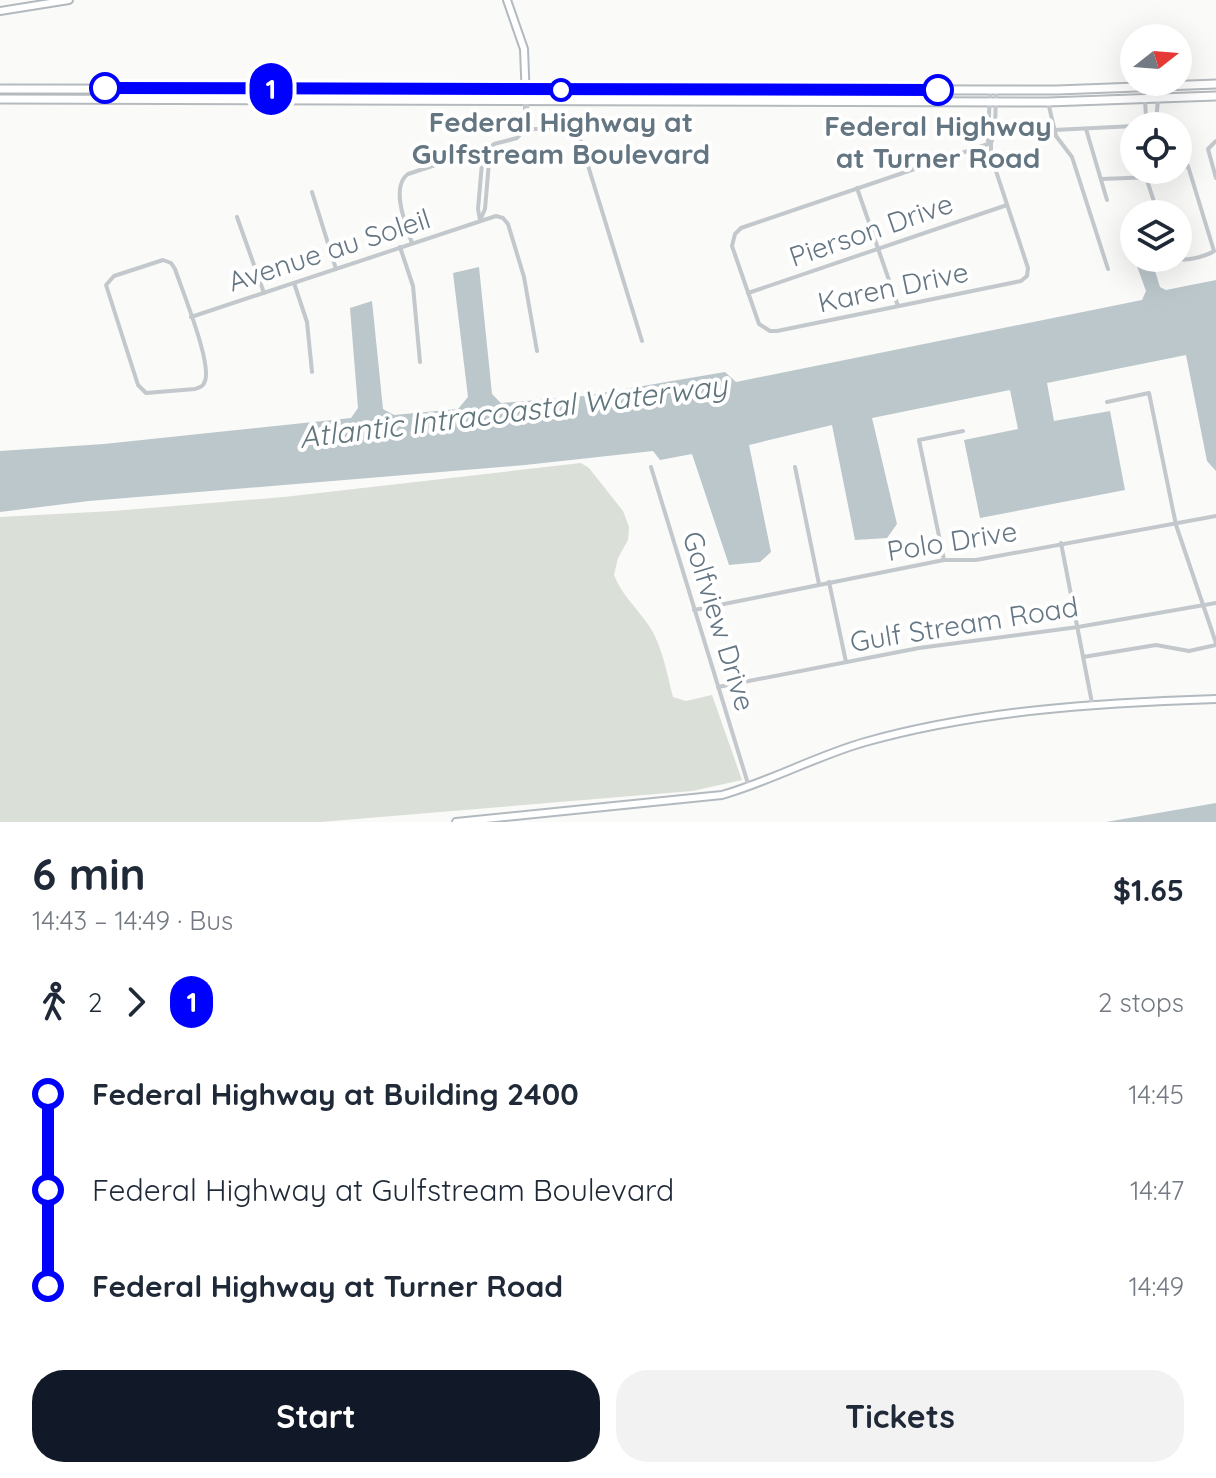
<!DOCTYPE html>
<html lang="en">
<head>
<meta charset="utf-8">
<style>
  body { margin:0; font-family:Quicksand,sans-serif; background:#f2f2f3; color:#1f2937; height:100vh; display:flex; flex-direction:column; font-size:30px; white-space:nowrap }
  * { box-sizing:border-box; margin:0 }
  p { font-size:26px; color:#747a83 }
  .icon { flex:none; width:44px; height:44px; fill:none; stroke:currentColor; stroke-width:2; stroke-linecap:round; stroke-linejoin:round }
  .map { position:relative; height:822px; overflow:hidden }
  .sheet { display:flex; flex-direction:column; background:#fff; flex:1 }
  .sheet>* { flex:none }
  .badge { padding:0 16px; border-radius:26px; font-size:28px; line-height:52px }
  .needle { width:52px; rotate:73deg }
  .fabs { position:absolute; left:1120px; top:24px; display:grid; gap:16px }
  .fabs a { display:grid; place-items:center; width:72px; height:72px; border-radius:50%; background:#fff; box-shadow:0 8px 32px #0002; font-size:40px }
  .map>.badge { position:absolute; translate:-50% -50%; box-shadow:0 0 0 4px #fff }
  .legs { display:flex; align-items:center; gap:12px; height:88px; padding:0 32px; font-size:26px }
  .legs p { margin-inline-start:auto }
  .headline { display:flex; align-items:center; justify-content:space-between; height:136px; padding:0 32px }
  h1 { font-size:44px; font-weight:700; line-height:60px }
  .cta { display:flex; gap:16px; margin-top:auto; padding:16px 32px }
  .cta a { flex:1; height:92px; border-radius:32px; background:#111827; color:#fff; font-size:32px; font-weight:700; line-height:92px; text-align:center }
  .cta a+a { background:#f2f2f3; color:#1f2937 }
  ul { padding:0 32px; list-style:none }
  li { display:flex; align-items:center; gap:28px; height:96px; font-size:30px }
  li i { display:grid; place-items:center; width:12px; height:100%; margin:0 10px; background:currentColor }
  li i::after { content:''; width:20px; height:20px; margin:-10px; border:6px solid; border-radius:50%; background:#fff }
  li p { margin-inline-start:auto }
  li:first-child i { background:linear-gradient(#0000 50%,currentColor 0) }
  li:last-child i { background:linear-gradient(currentColor 50%,#0000 0) }
  .map>svg:first-child { display:block }
  .green { fill:#dadfd7 }
  .water { fill:#bbc7cb }
  .lines { fill:none; stroke-linecap:round; stroke-linejoin:round }
  .secondary-casing { stroke:#b3babf; stroke-width:10 }
  .primary-casing { stroke:#b5babe; stroke-width:11 }
  .street { stroke:#c3c8cc; stroke-width:4 }
  .secondary { stroke:#fff; stroke-width:6 }
  .primary { stroke:#fff; stroke-width:7 }
  .line-1-casing { stroke:#fff; stroke-width:18 }
  .line-1 { stroke:#00f; stroke-width:12 }
  .stop-1-dot { fill:#fff; stroke:#00f; stroke-width:4 }
  .labels { text-anchor:middle; stroke-width:8; stroke-linejoin:round; paint-order:stroke }
  .stop-label { font-size:28px; font-weight:bold; fill:#657683; stroke:#fff }
  .street-label { font-size:28px; fill:#657683; stroke:#fff }
  .water-label { font-size:30px; font-style:italic; fill:#60757c; stroke:#fff }
</style>
</head>
<body>
<div class="map">
<svg width="1216" height="822" viewBox="0 0 1216 822">
  <rect width="100%" height="100%" fill="#fafaf8"/>
  <!-- green -->
  <path class="green" d="M581 463 589 468 623 511 629 527 628 540 618 558 614 575C622 595 635 606 647 623 662 643 667 674 673 697L686 701 712 695 742 780 692 791 320 822H0V517L113 511 284 497Z"/>
  <!-- water -->
  <g class="water">
    <path d="M1134 258H1151L1160 287 1166 290 1216 280V471L1207 461 1186 355 1047 383 1054 421 1110 411 1125 490 980 518 964 440 1018 429 1010 390 872 418 897 524 887 538 855 540 832 425 749 445 771 552 760 562 729 565 692 454 660 460 653 451 525 465 89 501 0 512V451L104 444 351 418 358 408 350 308 372 301 383 409 394 415 458 409 468 397 453 273 479 267 492 394 501 403 584 396 725 372 736 382 1142 300 1146 291Z"/>
    <path d="M1216 803V822H1106Z"/>
  </g>
  <g class="lines">
    <!-- secondary casing -->
    <g class="secondary-casing">
      <g id="secondary">
        <path d="M507 0 524 49 526 100"/>
        <path d="M0 11 69 0"/>
        <path d="M456 822 722 795C771 781 816 756 865 742 979 710 1098 703 1216 699"/>
      </g>
    </g>
    <!-- primary casing -->
    <g class="primary-casing">
      <g id="primary">
        <path d="M0 89 1057 90 1216 84"/>
        <path d="M0 99 1048 102 1216 96"/>
      </g>
    </g>
    <!-- street -->
    <g class="street">
      <path d="M990 90 988 141 991 143V156L1028 268 1027 276 1021 281 777 331H770L759 324 732 246 735 234 741 228 991 143"/>
      <path d="M1145 100 1146 117 1152 124"/>
      <path d="M1048 102 1056 136 1072 157 1108 269"/>
      <circle cx="575" cy="126" r="7"/>
      <path d="M1136 126 1156 121 1158 100"/>
      <path d="M1086 129 1107 200"/>
      <path d="M525 130 568 126"/>
      <path d="M525 130V105"/>
      <path d="M1054 130 1134 126"/>
      <path d="M578 133 642 341"/>
      <path d="M1216 141 1208 149 1216 178"/>
      <path d="M991 143 995 132 996 90"/>
      <path d="M1146 177 1158 214"/>
      <path d="M1101 179 1154 177 1176 170"/>
      <path d="M857 188 898 306"/>
      <path d="M312 192 336 269"/>
      <path d="M237 217 264 293"/>
      <path d="M481 218 485 209 490 150 494 145"/>
      <path d="M480 220 478 209 483 152 494 144 517 138 530 124 526 100"/>
      <path d="M412 243C406 226 390 187 408 174L475 152H483"/>
      <path d="M400 247 413 286 420 362"/>
      <path d="M1174 258C1184 262 1205 257 1214 251L1188 166 1178 169"/>
      <path d="M163 260 171 263 175 269C182 290 212 363 205 381 203 387 200 387 195 389L146 393 138 385 106 285 114 276Z"/>
      <path d="M294 283 307 322 312 372"/>
      <path d="M748 293 1007 205"/>
      <path d="M191 317 496 216 503 218 508 224 524 277 537 351"/>
      <path d="M1107 402 1149 393 1176 525 1216 643"/>
      <path d="M651 467 749 787"/>
      <path d="M795 467 819 584"/>
      <path d="M1061 543 1092 703"/>
      <path d="M944 560 919 440 963 431"/>
      <path d="M829 582 846 662"/>
      <path d="M694 610 944 560H976L1216 516"/>
      <path d="M1083 657 1156 645 1189 651 1216 645"/>
      <path d="M718 687 919 648 1078 627 1216 603"/>
    </g>
    <!-- secondary -->
    <use href="#secondary" class="secondary"/>
    <!-- primary -->
    <use href="#primary" class="primary"/>
  </g>
  <g class="lines">
    <!-- line-1 casing -->
    <g class="line-1-casing">
      <path id="line-1" d="M105 88 938 90"/>
    </g>
    <!-- line-1 -->
    <use href="#line-1" class="line-1"/>
  </g>
  <!-- markers -->
  <g class="stop-1-dot">
    <circle cx="105" cy="88" r="14"/>
    <circle cx="561" cy="90" r="10"/>
    <circle cx="938" cy="90" r="14"/>
  </g>
  <g class="labels">
    <!-- stop labels -->
    <g class="stop-label">
      <text x="561" y="132">Federal Highway at<tspan x="561" dy="32">Gulfstream Boulevard</tspan></text>
      <text x="938" y="136">Federal Highway<tspan x="938" dy="32">at Turner Road</tspan></text>
    </g>
    <!-- street labels -->
    <g class="street-label">
      <text transform="translate(871 230) rotate(-19)" y="10">Pierson Drive</text>
      <text transform="translate(329 250) rotate(-18)" y="10">Avenue au Soleil</text>
      <text transform="translate(893 287) rotate(-12)" y="10">Karen Drive</text>
      <text transform="translate(952 541) rotate(-9)" y="10">Polo Drive</text>
      <text transform="translate(719 621) rotate(73)" y="10">Golfview Drive</text>
      <text transform="translate(964 624) rotate(-9)" y="10">Gulf Stream Road</text>
    </g>
    <!-- water labels -->
    <g class="water-label">
      <text transform="translate(513 412) rotate(-7)" y="10">Atlantic Intracoastal Waterway</text>
    </g>
  </g>
</svg>
<div class="fabs">
<a><svg class="needle" viewBox="-14 -14 28 28"><path d="M0-13l5 13h-10z" fill="#e53935"/><path d="M0 13l5-13h-10z" fill="#747a83"/></svg></a>
<a><svg class="icon" aria-label="locate" viewBox="0 0 24 24"><circle cx="12" cy="12" r="6"/><path d="M12 2v4M12 18v4M2 12h4M18 12h4"/></svg></a>
<a><svg class="icon" aria-label="layers" viewBox="0 0 24 24"><path d="M12 4l9 5-9 5-9-5zM3 14l9 5 9-5"/></svg></a>
</div>
<b class="badge" style="left:271px;top:89px;background:#00f;color:#fff">1</b>
</div>
<section class="sheet">
<div class="headline"><div><h1>6 min</h1><p>14:43 – 14:49 · Bus</p></div><b>$1.65</b></div>
<div class="legs"><svg class="icon" aria-label="walk" viewBox="0 0 24 24"><circle cx="13" cy="4" r="2"/><path d="M13 8l-2 6 4 7M11 14l-3 7M7 12l3-4h3l4 4"/></svg>2<svg class="icon" aria-label="forward" viewBox="0 0 24 24"><path d="M9 5l7 7-7 7"/></svg><b class="badge" style="background:#00f;color:#fff">1</b><p>2 stops</p></div>
<ul>
<li><i style="color:#00f"></i><b>Federal Highway at Building 2400</b><p>14:45</p></li>
<li><i style="color:#00f"></i><span>Federal Highway at Gulfstream Boulevard</span><p>14:47</p></li>
<li><i style="color:#00f"></i><b>Federal Highway at Turner Road</b><p>14:49</p></li>
</ul>
<div class="cta"><a>Start</a><a>Tickets</a></div>
</section>
</body>
</html>
